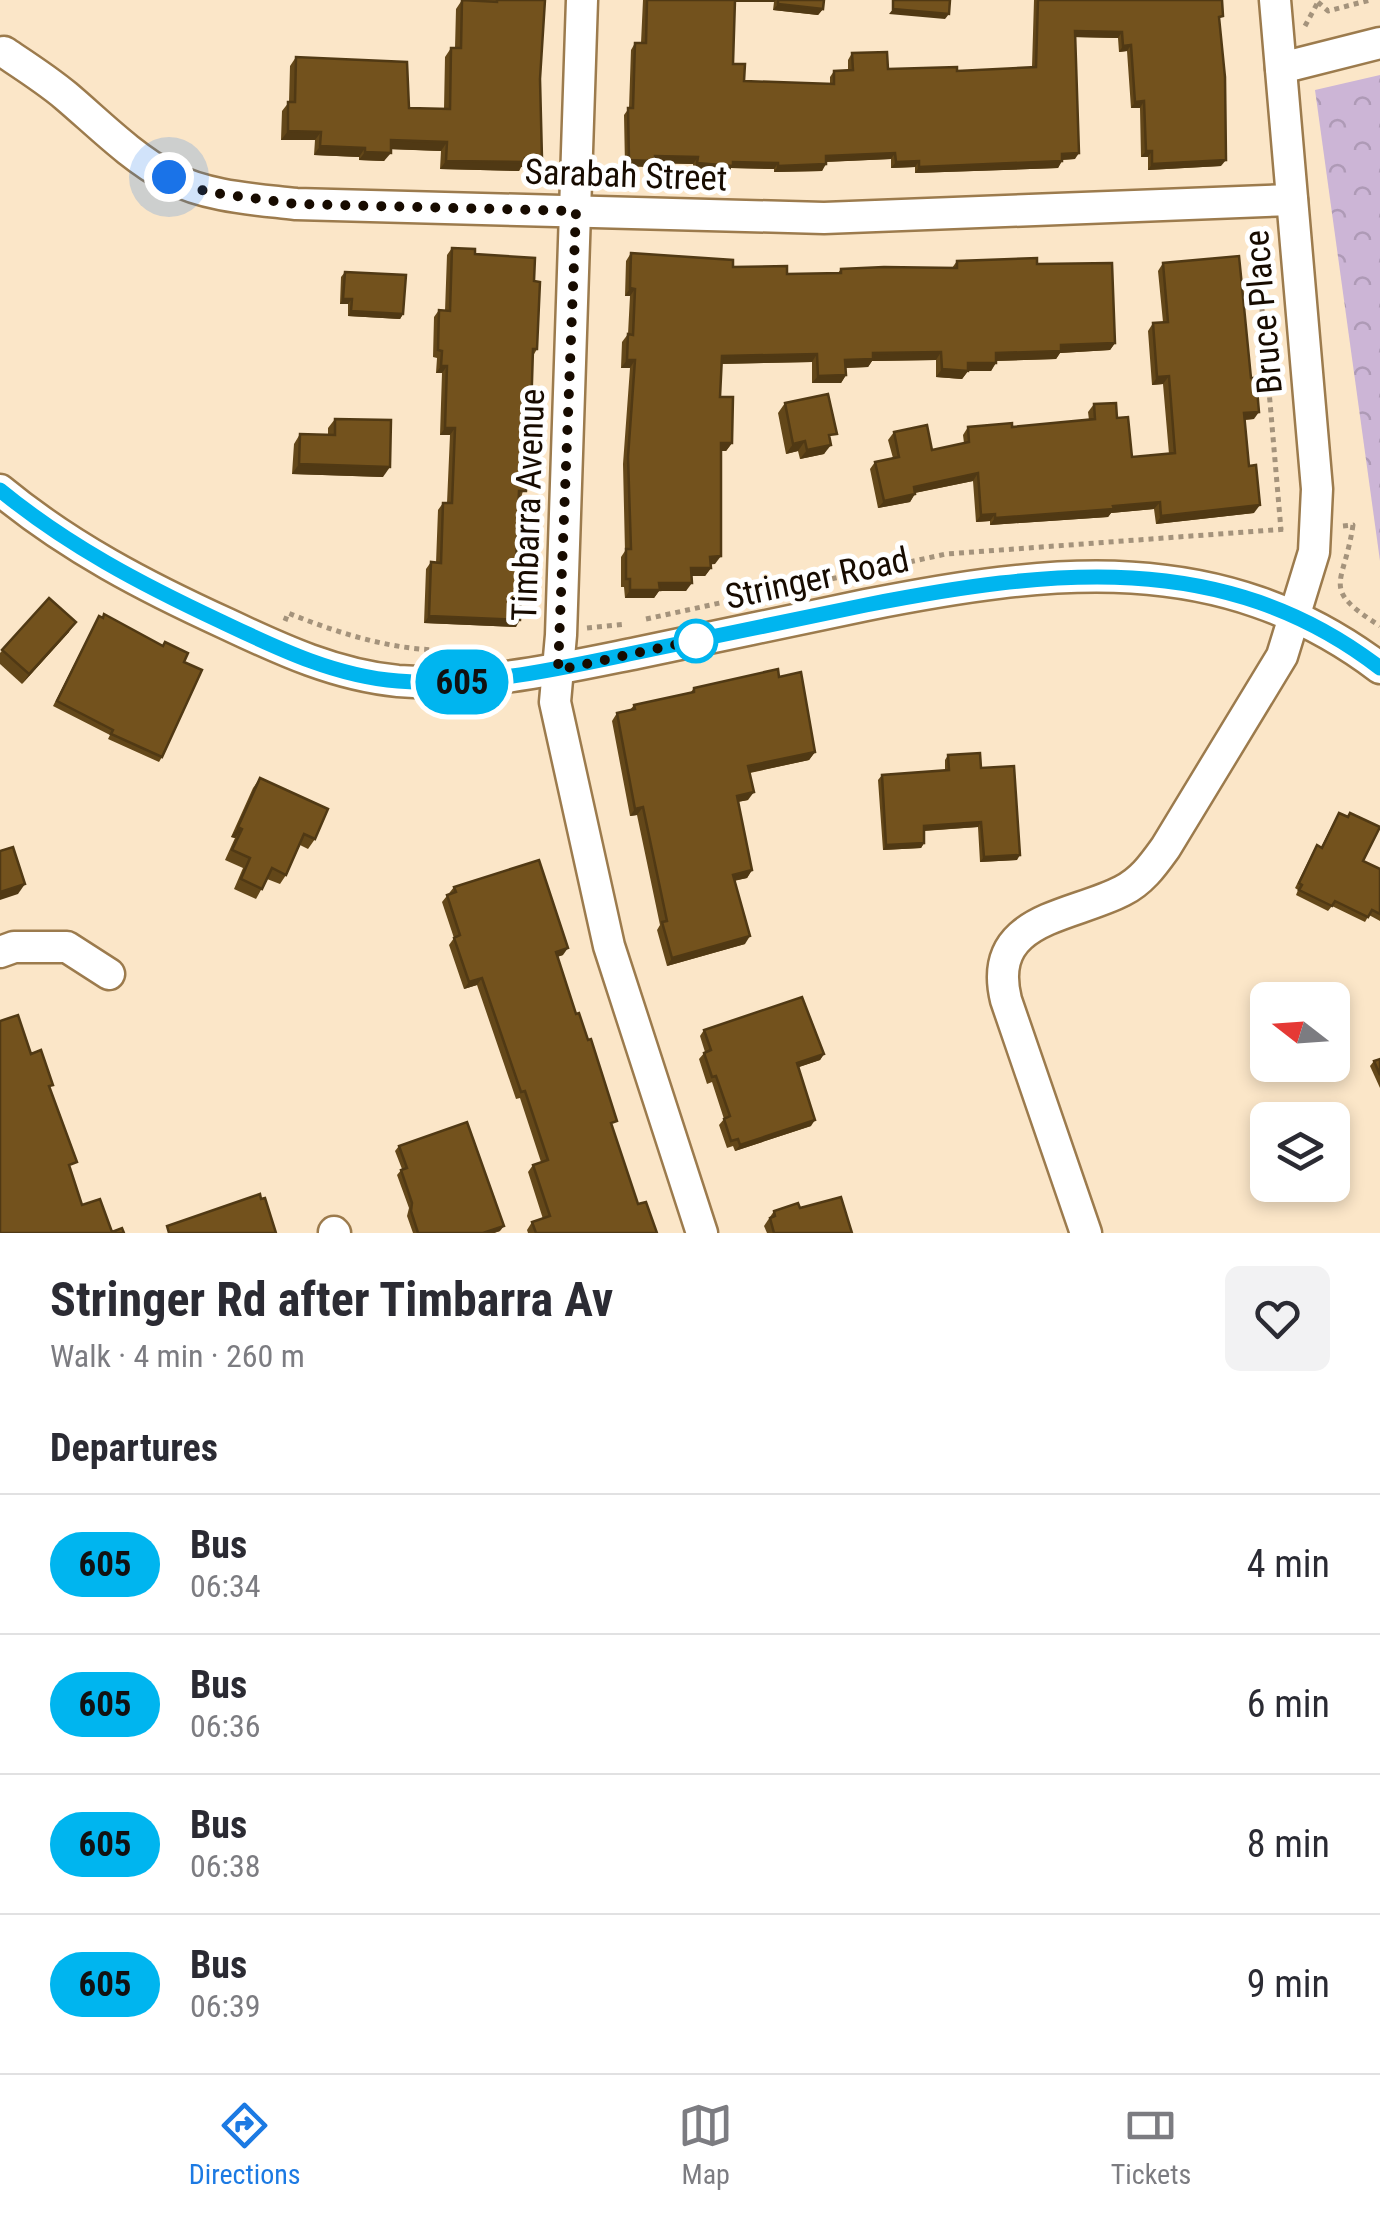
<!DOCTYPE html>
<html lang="en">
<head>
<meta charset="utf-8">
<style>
  body { margin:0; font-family:"Roboto Condensed",sans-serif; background:#f2f2f3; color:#2b2b33; height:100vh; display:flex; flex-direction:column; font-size:38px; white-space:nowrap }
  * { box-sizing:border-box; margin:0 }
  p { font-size:32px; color:#7c7c81 }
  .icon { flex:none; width:55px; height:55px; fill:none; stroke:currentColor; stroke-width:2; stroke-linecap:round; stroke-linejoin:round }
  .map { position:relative; height:1233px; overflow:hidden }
  .panel { display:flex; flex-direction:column; background:#fff; flex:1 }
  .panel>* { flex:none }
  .badge { padding:0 20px; border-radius:32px; font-size:35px; line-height:65px }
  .needle { width:65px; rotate:287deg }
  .controls { position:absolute; left:1250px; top:982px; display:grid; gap:20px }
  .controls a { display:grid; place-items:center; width:100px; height:100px; border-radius:15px; background:#fff; box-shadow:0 5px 15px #0003; font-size:50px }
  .you { position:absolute; width:50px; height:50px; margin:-25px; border:8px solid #fff; border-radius:50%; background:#1a73e8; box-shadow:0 0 0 15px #1a73e833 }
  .map>.badge { position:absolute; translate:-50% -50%; box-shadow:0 0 0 5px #fff }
  h2 { padding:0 50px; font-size:38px; line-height:90px }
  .round { display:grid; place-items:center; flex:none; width:105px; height:105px; border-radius:15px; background:#f2f2f3 }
  .head { display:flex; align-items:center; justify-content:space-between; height:170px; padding:0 50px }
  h1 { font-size:48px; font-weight:700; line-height:75px }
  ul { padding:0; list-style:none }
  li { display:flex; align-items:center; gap:30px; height:140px; padding:0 50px; border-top:2px solid #e1e1e2 }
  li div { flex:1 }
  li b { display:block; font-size:38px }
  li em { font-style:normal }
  li .badge { min-width:110px; font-weight:700; text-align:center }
  .menu { display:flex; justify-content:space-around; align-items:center; height:140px; border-top:2px solid #e1e1e2; background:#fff; font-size:28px; color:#7c7c81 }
  .menu a { display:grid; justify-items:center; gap:5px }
  .menu .current { color:#1c7ae3 }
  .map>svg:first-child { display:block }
  .park { fill:url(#park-crowns) }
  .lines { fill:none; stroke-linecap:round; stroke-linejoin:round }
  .minor-casing { stroke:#9c7b4d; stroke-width:35 }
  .path { stroke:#a4937c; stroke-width:5; stroke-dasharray:5 5; stroke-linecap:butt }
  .minor { stroke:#fff; stroke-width:30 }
  .wall { fill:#634719 }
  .shaded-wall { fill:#503914 }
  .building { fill:#73521d; stroke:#503914; stroke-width:2.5 }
  .line-casing { stroke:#fff; stroke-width:22 }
  .line { stroke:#00b5ef; stroke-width:15 }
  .walk { stroke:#170b00; stroke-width:10; stroke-dasharray:0 18 }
  .stop-dot { fill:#fff; stroke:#00b5ef; stroke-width:5 }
  .labels { text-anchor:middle; stroke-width:10; stroke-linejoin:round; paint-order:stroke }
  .street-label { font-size:35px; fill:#170b00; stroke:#fff }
</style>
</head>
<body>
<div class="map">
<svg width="1380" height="1233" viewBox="0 0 1380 1233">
  <defs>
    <pattern id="park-crowns" width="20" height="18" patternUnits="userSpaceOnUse" patternTransform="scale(2.5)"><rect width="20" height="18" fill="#ccb5d6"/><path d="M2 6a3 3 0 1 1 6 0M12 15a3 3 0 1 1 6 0" fill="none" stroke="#ae9ab6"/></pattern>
  </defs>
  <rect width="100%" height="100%" fill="#fbe6c8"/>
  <!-- park -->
  <path class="park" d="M1380 75V561L1315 90Z"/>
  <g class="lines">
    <!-- minor casing -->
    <g class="minor-casing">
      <g id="minor">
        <path d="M582 0 561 635 555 702 609 946 702 1233"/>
        <path d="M4 52C25 66 47 80 66 96 99 124 131 157 169 177 208 197 253 199 296 204L824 218 1292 200"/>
        <path d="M1281 68 1380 43"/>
        <path d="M0 490C69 547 146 587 227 624 282 650 336 675 398 681 479 687 558 669 637 653 713 637 790 621 866 605 1049 569 1220 547 1380 668"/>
        <path d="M0 952 14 947H67L109 974"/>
        <path d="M334 1232 335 1233"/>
        <path d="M1086 1233 1006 1000C986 918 1069 918 1122 891 1142 881 1153 865 1166 847L1282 656 1314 552 1317 489 1275 0"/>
      </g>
    </g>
    <!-- path -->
    <g class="path">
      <path d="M1318 2 1328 11 1370 0"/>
      <path d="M1305 26 1318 2"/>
      <path d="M1255 228 1281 530"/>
      <path d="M1343 526 1353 525C1344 587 1319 587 1380 626"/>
      <path d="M646 619 946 554 1287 529"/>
      <path d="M285 621 288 613C340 634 397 652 453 650"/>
      <path d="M587 628 626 624"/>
    </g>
    <!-- minor -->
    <use href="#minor" class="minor"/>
  </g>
  <!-- wall -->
  <g class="wall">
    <path d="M462 0H545L540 79 542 159 536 168 521 167 519 171 440 169 441 151 391 149 384 161 359 160V157L314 155 315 140H281L282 111 289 102 290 66 296 57 409 108 444 109 445 57 451 48H455L456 9Z"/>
    <path d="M643 0H824L823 9 818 15 773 10 774 2H735L733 64 744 81 830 84V77L834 71H848V60L852 53 888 69 957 71 1032 67 1034 0H1222L1219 22 1221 166 1148 170V157H1141L1140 108H1131L1127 51 1119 52 1118 38 1075 37V159L1062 160 1058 168 915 173V167L891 168V159L826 162 822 171 774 172V169L731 168 729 172 693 170V164L654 163 650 167 625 166 624 115 629 108 631 50 635 43H641Z"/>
    <path d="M452 248 475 254 534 281 537 349 533 356 530 445 532 480H526L521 498H518L516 627 424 623 426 569 431 562 436 563 438 510 443 503H447L450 435H440L442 373H436L437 358 433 357 434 317 439 310 445 311 447 255Z"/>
    <path d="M631 253 787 274 838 273 841 269 952 268 957 261 1037 264 1115 343 1110 350 1060 353 1056 359 996 361 991 371H968L962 379 936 377V360L872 361 868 367 846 368V375L841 383H812V362L721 364 720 397 732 443 726 451H721L715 564H710L711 568 705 576H691L686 591H659L654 598H625L624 587H621V557L625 551 623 464 630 368H621L622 342 628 334 630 296H625L626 261Z"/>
    <path d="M1163 263 1254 419 1245 420 1254 513 1156 524 1154 509 1111 513 1108 517 990 525V521L976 522 973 481 915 493 910 502 878 508 870 469 875 462 893 458 888 440 894 432 932 450 964 443 963 435 968 427H1012L1089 420 1088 412 1094 404 1117 418 1132 457 1169 454 1163 384 1152 385 1148 331 1153 323 1163 322 1158 271Z"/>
    <path d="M345 272 403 314 400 319 348 316V304H340L341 277Z"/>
    <path d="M785 403 830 443 824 454 800 459 798 451 786 454 778 413Z"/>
    <path d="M335 419 383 477 292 474 294 444 300 434 328 435V428Z"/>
    <path d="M49 598 69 632 22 684 0 664V653Z"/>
    <path d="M99 616 184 662 162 757 159 762 108 739 110 735 53 706Z"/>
    <path d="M779 677 815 752 809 760 750 773 748 800 738 802 752 870 747 878 734 881 745 944 667 966 657 930 660 925 637 815 630 816 612 721 617 713 630 710 634 705 691 692 694 688Z"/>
    <path d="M948 755 981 768 1017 860 980 862 978 827 924 831V843L921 848 883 850 878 780 882 775 945 770V760Z"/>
    <path d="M260 778 315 839 308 849 300 845 286 875 280 884 267 879 256 899 234 889 243 868 225 860 235 838 231 837 253 788Z"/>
    <path d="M1339 813 1363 861 1380 869V921L1369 915 1365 922 1332 906 1328 911 1296 895 1298 890 1295 888 1314 850 1317 845 1321 847Z"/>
    <path d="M454 887 563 955 557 957 638 1204 657 1233H528L527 1230 532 1222 543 1219 528 1172 533 1165 541 1162 520 1098 516 1099 477 985 464 989 449 945 454 938 442 902Z"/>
    <path d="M704 1030 824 1054 820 1060 799 1067 811 1126 735 1151 733 1146 727 1148 719 1125 724 1119 712 1082 707 1084 699 1059 705 1052 700 1036Z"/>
    <path d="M1380 1059V1088L1370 1066 1374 1061Z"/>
    <path d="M399 1146 500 1231 494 1233H413L407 1216 409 1208 397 1175 402 1169 395 1151Z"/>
    <path d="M800 1208 852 1233H767L764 1226 774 1211Z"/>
  </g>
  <!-- shaded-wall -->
  <g class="shaded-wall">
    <path d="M732 0H776L774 2H730Z"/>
    <path d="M778 4 823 9 818 15 773 10Z"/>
    <path d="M893 9 949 14 945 19 889 14Z"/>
    <path d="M1075 31 1122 32 1118 38 1071 37Z"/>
    <path d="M1131 45 1127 51 1119 52 1123 46Z"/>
    <path d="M1144 101 1140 108H1131L1135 102Z"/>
    <path d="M288 131 321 132 315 140H281Z"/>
    <path d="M391 140 447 142 441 151 385 149Z"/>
    <path d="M320 146 365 148 359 157 314 155Z"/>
    <path d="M1146 151H1152L1148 157H1141Z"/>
    <path d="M365 152 391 153 384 161 359 160Z"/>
    <path d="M895 153 891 159 822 162 826 156Z"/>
    <path d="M1079 153 1075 159 1058 160 1062 154Z"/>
    <path d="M655 156 698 157 693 164 654 163 650 167 625 166 629 160Z"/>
    <path d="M525 158 542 159 536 168 521 167 519 171 440 169 446 161Z"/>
    <path d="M1226 160 1221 166 1148 170 1152 164Z"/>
    <path d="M919 161 915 167 891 168 896 162Z"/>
    <path d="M1062 161 1058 168 915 173 919 167Z"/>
    <path d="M733 162 778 163 774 169 731 168 729 172 693 170 697 163Z"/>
    <path d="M826 164 822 171 774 172 778 166Z"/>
    <path d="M630 288 635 289 630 296H625Z"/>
    <path d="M343 299H352L348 304H340Z"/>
    <path d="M351 311 403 314 400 319 348 316Z"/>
    <path d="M1115 343 1110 350 1060 353 1056 359 991 361 996 353 1061 345Z"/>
    <path d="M941 352 936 360 872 361 868 367 840 368 845 360 873 353Z"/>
    <path d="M817 354 812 362 716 364 722 356Z"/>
    <path d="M627 360H635L630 368H621Z"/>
    <path d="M968 363H996L991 371H968L962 379 936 377 942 369Z"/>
    <path d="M441 366H447L442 373H436Z"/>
    <path d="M846 375 841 383H812L818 376Z"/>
    <path d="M1169 376 1163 384 1152 385 1157 377Z"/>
    <path d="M1259 412 1254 419 1239 420 1244 413Z"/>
    <path d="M445 428H455L450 435H440Z"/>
    <path d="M805 441 798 451 786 454 793 444Z"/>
    <path d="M721 443H732L726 451H715Z"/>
    <path d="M831 445 824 454 800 459 807 450Z"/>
    <path d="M299 464 390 467 383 477 292 474Z"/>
    <path d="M527 473H537L532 480H522Z"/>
    <path d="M978 473 973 481 909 494 914 487Z"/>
    <path d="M915 494 910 502 878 508 884 501Z"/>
    <path d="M1160 502 1154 509 1111 513 1108 517 990 525 995 518Z"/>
    <path d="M1260 505 1254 513 1156 524 1161 516Z"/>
    <path d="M995 514 990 521 976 522 981 515Z"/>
    <path d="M721 556 715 564 705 565 710 557Z"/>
    <path d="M691 568H711L705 576H686Z"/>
    <path d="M659 583H692L686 591H659L654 598H625L630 590Z"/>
    <path d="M429 616 520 620 516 627 424 623Z"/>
    <path d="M76 622 69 632 22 684 29 674Z"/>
    <path d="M815 752 809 760 743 774 748 766Z"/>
    <path d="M754 792 748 800 731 803 737 796Z"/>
    <path d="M643 807 637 815 630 816 635 809Z"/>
    <path d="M981 822 978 827 920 831 924 826Z"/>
    <path d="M238 827 242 829 235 838 231 837Z"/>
    <path d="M924 843 921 848 883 850 886 845Z"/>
    <path d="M1020 855 1017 860 980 862 984 857Z"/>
    <path d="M752 870 747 878 727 882 733 875Z"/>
    <path d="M25 884 18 894 0 900V892Z"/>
    <path d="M750 936 745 944 667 966 672 958Z"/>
    <path d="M568 948 563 955 550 959 556 952Z"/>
    <path d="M482 978 477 985 464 989 469 982Z"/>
    <path d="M824 1054 820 1060 793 1069 797 1063Z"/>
    <path d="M815 1120 811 1126 735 1151 740 1145Z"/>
    <path d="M504 1226 500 1231 494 1233H483Z"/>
  </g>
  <!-- building -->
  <g class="building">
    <path d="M462 0 497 2V0H545L540 79 542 159 525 158V162L446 161 447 142 391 140V153L365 152V148L320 146 321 132 288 131V102H295L296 57 407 62 409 108 450 109 451 48H461Z"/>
    <path d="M647 0H735L733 64H745L744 81 834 84V71L853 70 852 53 887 52 888 69 957 67V71L1036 67 1038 0H1222L1223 16 1219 17 1225 77 1226 160 1152 164V151H1146L1144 101 1135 102 1131 45 1123 46 1122 32 1075 31 1079 153 1062 154V161L919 167V161L896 162 895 153 826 156V164L778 166V163L733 162V166L697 163 698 157 655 156V161L629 160 628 108H633L635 43H646Z"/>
    <path d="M778 0H824L823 9 778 4Z"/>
    <path d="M893 0H950L949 14 893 9Z"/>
    <path d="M452 248 475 249V254L535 258 534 281 540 282 537 349H533L530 445H537V473H527L526 491H519L516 565 517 587H521L520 620 429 616 431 562 441 563 443 503H452L455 428H445L447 366H441L442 351 438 350 439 310 450 311Z"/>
    <path d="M631 253 733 260V267L787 266V274L841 273V269L884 267 957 268V261L1037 258V264L1112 263 1115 343 1061 345V351L996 353V363H968V371L942 369 941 352 873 353V359L845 360 846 375 818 376 817 354 722 356 720 397H733L732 443H721V556L710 557 711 568H691L692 583H659L660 590H630V579H626V549H631L628 457 635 360H627L628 334 633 335 635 289 630 288Z"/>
    <path d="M1239 256 1251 378H1256L1259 412 1244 413 1249 466 1256 465 1260 505 1161 516 1160 502 1113 506 1114 509 995 518V514L981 515 978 473 914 487 915 494 884 501 875 462 899 457 894 432 927 425 932 450 969 442 968 427 1012 423V427L1095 419 1094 404 1116 403 1117 418 1128 417 1132 457 1175 453 1169 376 1157 377 1153 323 1168 322 1163 263Z"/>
    <path d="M345 272 406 275 403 314 351 311 352 299H343Z"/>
    <path d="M828 394 837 434 829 435 831 445 807 450 805 441 793 444 785 403Z"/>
    <path d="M335 419 391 420 390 467 299 464 300 434 335 435Z"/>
    <path d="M49 598 76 622 29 674 2 650Z"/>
    <path d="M104 614 163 646 165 642 188 653 184 662 202 670 162 757 111 734 113 730 57 701 99 616 103 618Z"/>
    <path d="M778 669 779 677 801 672 815 752 748 766 754 792 737 796 752 870 733 875 750 936 672 958 662 922 667 921 643 807 635 809 617 713 635 709 634 705 694 692V688Z"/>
    <path d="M980 753 981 768 1014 766 1020 855 984 857 981 822 924 826V843L886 845 882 775 949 770 948 755Z"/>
    <path d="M260 778 328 809 315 839 304 834 286 875 272 868 262 889 241 879 250 858 232 850 242 829 238 827Z"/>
    <path d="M1339 813 1348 817 1350 813 1380 827 1363 861 1380 869V914L1372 910 1368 917 1335 901 1332 906 1299 890 1302 885 1299 883 1317 845 1322 848Z"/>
    <path d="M13 847 25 884 0 892V851Z"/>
    <path d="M539 860 568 948 556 952 576 1014 579 1013 588 1040 591 1039 617 1121 611 1123 638 1204 646 1202 657 1233H536L532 1222 550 1216 533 1165 548 1160 525 1091 521 1092 482 978 469 982 454 938 460 935 447 895 456 892 454 887Z"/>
    <path d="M802 997 824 1054 797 1063 815 1120 740 1145 738 1139 731 1141 724 1119 730 1116 716 1076 712 1077 704 1053 711 1050 704 1030Z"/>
    <path d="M18 1015 31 1054 41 1050 53 1085 49 1086 77 1162 69 1165 82 1205 100 1199 112 1232 122 1228 124 1233H0V1021Z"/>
    <path d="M1380 1059V1075L1374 1061Z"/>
    <path d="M467 1122 504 1226 483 1233H418L411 1211 412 1203 401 1170 407 1168 399 1146Z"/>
    <path d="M260 1194 261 1199 265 1198 276 1233H169L167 1226Z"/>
    <path d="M841 1197 852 1233H773H774L770 1218 775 1216 774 1211 798 1203 800 1208Z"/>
  </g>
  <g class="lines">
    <!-- line casing -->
    <g class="line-casing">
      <path id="line" d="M0 490C67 545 141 584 220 621 277 648 334 676 398 681 476 687 553 670 629 654 708 638 787 621 866 605 1047 570 1223 547 1380 668"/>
    </g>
    <!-- line -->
    <use href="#line" class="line"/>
    <!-- walk -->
    <path class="walk" d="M169 177 207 192 296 204 576 211 558 670 706 638 696 641"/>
  </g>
  <!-- markers -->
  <circle class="stop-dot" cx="696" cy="641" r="20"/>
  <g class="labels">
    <!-- street labels -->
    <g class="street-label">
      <text transform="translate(626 175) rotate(2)" y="12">Sarabah Street</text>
      <text transform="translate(1263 312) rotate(-95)" y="12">Bruce Place</text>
      <text transform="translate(528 505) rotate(-88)" y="12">Timbarra Avenue</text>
      <text transform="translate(817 578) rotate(-12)" y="12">Stringer Road</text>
    </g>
  </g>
</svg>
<div class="controls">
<a><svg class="needle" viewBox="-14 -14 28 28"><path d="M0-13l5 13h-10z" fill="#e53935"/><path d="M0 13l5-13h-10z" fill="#7c7c81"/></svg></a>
<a><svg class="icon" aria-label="layers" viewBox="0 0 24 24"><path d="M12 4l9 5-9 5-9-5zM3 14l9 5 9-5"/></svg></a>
</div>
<div class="you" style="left:169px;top:177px"></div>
<b class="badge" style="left:462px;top:682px;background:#00b5ef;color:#111">605</b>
</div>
<section class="panel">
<div class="head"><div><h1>Stringer Rd after Timbarra Av</h1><p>Walk · 4 min · 260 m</p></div><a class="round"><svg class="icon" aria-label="heart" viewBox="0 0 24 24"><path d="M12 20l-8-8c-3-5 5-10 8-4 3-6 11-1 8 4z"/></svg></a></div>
<h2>Departures</h2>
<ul>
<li><span class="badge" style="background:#00b5ef;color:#111">605</span><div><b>Bus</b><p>06:34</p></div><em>4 min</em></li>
<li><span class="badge" style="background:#00b5ef;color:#111">605</span><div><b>Bus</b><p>06:36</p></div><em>6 min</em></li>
<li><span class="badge" style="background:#00b5ef;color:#111">605</span><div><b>Bus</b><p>06:38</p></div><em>8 min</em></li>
<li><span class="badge" style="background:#00b5ef;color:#111">605</span><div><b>Bus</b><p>06:39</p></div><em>9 min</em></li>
</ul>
</section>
<nav class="menu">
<a class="current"><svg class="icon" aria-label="directions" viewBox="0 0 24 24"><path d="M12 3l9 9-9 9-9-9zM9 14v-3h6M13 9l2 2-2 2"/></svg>Directions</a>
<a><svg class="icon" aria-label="map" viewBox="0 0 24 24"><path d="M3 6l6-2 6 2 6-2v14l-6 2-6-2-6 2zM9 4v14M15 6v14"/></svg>Map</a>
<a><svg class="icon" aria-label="tickets" viewBox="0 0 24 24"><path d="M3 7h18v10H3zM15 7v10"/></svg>Tickets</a>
</nav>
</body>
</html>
